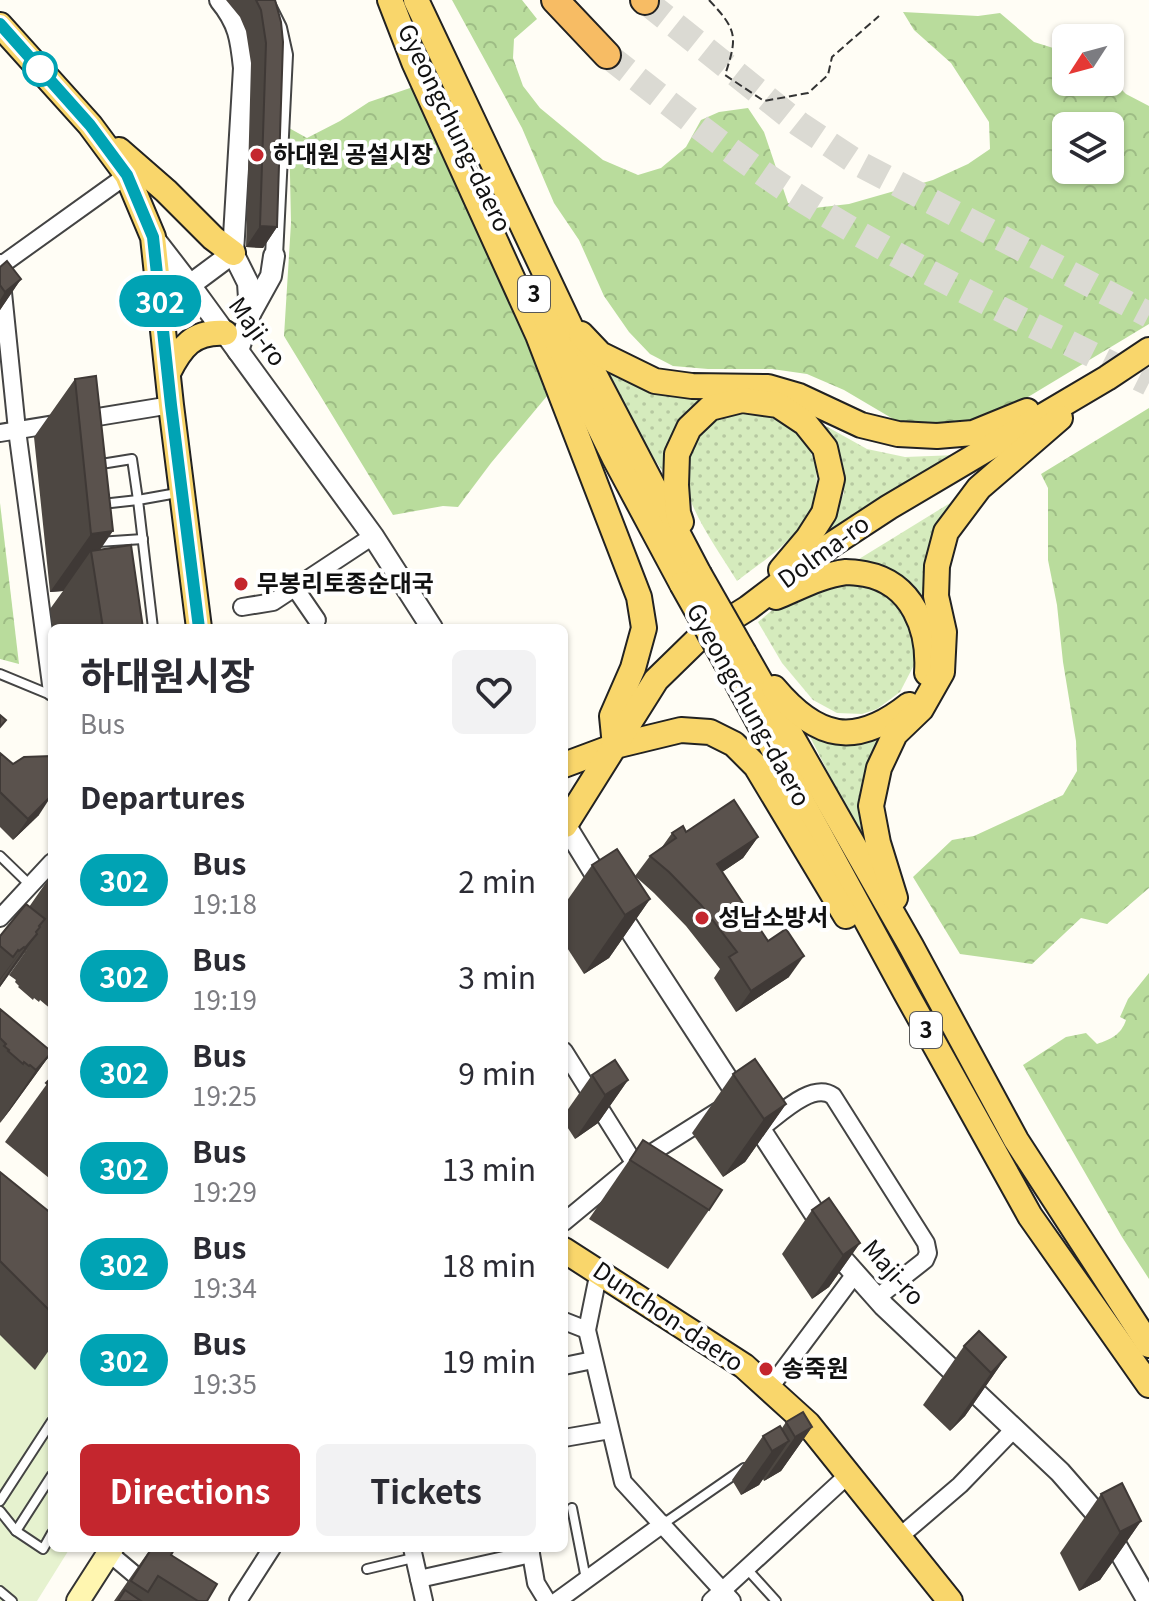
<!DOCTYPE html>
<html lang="en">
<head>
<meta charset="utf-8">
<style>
  body { margin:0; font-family:Georgia,"Noto Sans KR",serif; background:#f2f2f3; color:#2b2b33; height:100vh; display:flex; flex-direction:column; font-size:30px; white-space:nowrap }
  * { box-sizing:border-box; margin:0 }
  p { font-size:26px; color:#7c7c81 }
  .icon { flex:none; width:44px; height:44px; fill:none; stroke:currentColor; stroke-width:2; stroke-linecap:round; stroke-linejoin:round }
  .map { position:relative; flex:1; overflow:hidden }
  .panel { position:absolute; left:48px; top:624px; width:520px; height:928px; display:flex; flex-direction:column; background:#fff; border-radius:12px; box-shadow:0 2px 6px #0004 }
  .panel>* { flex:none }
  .badge { padding:0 16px; border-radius:26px; font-size:28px; line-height:52px }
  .needle { width:52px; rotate:234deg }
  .fabs { position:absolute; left:1052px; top:24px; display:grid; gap:16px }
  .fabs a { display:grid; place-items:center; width:72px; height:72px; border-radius:12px; background:#fff; box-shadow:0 2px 6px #0004; font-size:40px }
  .map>.badge { position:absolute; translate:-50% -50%; box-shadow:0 0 0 4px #fff }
  h2 { padding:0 32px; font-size:30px; line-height:72px }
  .round { display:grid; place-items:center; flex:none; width:84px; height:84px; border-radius:12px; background:#f2f2f3 }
  .head { display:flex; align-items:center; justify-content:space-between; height:136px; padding:0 32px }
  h1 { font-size:38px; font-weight:700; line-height:60px }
  .cta { display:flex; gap:16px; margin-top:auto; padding:16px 32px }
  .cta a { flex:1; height:92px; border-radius:12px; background:#c4262e; color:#fff; font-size:32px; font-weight:700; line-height:92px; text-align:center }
  .cta a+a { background:#f2f2f3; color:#2b2b33 }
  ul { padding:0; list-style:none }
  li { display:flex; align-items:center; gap:24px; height:96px; padding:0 32px }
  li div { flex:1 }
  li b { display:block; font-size:30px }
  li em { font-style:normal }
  li .badge { min-width:88px; font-weight:700; text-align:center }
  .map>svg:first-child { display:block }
  .grass { fill:url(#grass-dots) }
  .forest { fill:url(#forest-crowns); fill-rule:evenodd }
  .pitch { fill:#e6f2cf }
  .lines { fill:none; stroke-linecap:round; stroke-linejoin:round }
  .trunk-tunnel { stroke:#dbdad3; stroke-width:26; stroke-dasharray:26 13; stroke-linecap:butt }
  .service-casing { stroke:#444; stroke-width:12 }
  .minor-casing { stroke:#444; stroke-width:20 }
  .tertiary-casing { stroke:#444; stroke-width:24 }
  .secondary-casing { stroke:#333; stroke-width:26 }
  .primary-casing { stroke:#222; stroke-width:28 }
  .trunk-casing { stroke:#222; stroke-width:30 }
  .path { stroke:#333; stroke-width:2; stroke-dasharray:8 4; stroke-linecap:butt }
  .service { stroke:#fff; stroke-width:8 }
  .minor { stroke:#fff; stroke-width:16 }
  .tertiary { stroke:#fff; stroke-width:20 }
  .secondary { stroke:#fff6b0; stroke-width:22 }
  .primary { stroke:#f9d66b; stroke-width:24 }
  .trunk { stroke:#f7bc64; stroke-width:26 }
  .primary-bridge-casing { stroke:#222; stroke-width:28; stroke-linecap:butt }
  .primary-bridge { stroke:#f9d66b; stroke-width:24 }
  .wall { fill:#4d4742 }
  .shaded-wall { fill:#3f3936 }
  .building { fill:#5a524d; stroke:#3f3936; stroke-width:2 }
  .line-casing { stroke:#fff; stroke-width:18 }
  .line { stroke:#00a3b4; stroke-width:12 }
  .stop-dot { fill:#fff; stroke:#00a3b4; stroke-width:4 }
  .poi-dot { fill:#c4262e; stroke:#fff; stroke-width:3 }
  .labels { text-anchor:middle; stroke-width:8; stroke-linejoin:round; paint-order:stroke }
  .shield { fill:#fff; stroke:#585858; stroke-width:2 }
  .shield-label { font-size:22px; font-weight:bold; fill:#111 }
  .street-label { font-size:24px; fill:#111; stroke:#fff }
  .poi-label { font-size:24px; font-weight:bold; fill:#111; stroke:#fff; text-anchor:start }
</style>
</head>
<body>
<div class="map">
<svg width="1149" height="1601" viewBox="0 0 1149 1601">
  <defs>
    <pattern id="grass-dots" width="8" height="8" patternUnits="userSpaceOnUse" patternTransform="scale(2)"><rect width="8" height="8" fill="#d5ebbd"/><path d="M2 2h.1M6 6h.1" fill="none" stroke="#b6c8a1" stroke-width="1.8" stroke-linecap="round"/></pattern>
    <pattern id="forest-crowns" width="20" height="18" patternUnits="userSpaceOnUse" patternTransform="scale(2)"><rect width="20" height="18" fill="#b9dc9c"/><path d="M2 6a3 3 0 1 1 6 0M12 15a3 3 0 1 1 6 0" fill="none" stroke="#9ebc85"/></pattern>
  </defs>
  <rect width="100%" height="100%" fill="#fffdf5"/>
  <!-- grass -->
  <g class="grass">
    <path d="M592 354 729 392 667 478 624 413Z"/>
    <path d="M740 408C750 410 761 410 771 414 812 431 830 479 806 518 789 545 762 562 737 581 700 521 637 445 740 408Z"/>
    <path d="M824 425 867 449 905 457 957 455 820 539 834 515 844 493 841 458Z"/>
    <path d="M968 492 933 617 846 567Z"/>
    <path d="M846 574 885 592 905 617 913 643 915 663 900 692 877 709 862 714 837 713 813 700 782 663 758 622 790 595Z"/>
    <path d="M892 732 866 846 809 735C846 748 856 743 892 732Z"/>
  </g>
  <!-- forest -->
  <g class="forest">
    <path d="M452 0H522L537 19 514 39 513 58 523 86 540 108 603 160 638 175 661 168 686 147 701 120 719 112 748 108 764 132 788 203 814 208 849 204 933 180 968 164 990 149 989 122 951 63 914 30 903 12 978 16 1000 13 1034 42 1066 52V82H1110V78L1126 94 1149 106V324L1000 414 974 425 905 426 844 390 807 374 772 369H708L673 366 650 354 629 332 604 296 579 240 554 203 522 128ZM1066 126H1110V170H1066Z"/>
    <path d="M413 87 504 284 547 396 491 463 458 507 443 506 393 515 284 336 291 223 289 128 307 138 340 121 369 102Z"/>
    <path d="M1149 408V888L1107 924 1081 918 1032 964 960 954 913 877 952 840 974 836 1063 795 1077 771 1076 741 1063 662 1057 605 1048 560V488L1041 474Z"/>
    <path d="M0 503 19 664 0 659Z"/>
    <path d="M1149 973V1279L1122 1237 1023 1065 1066 1037 1086 1033 1097 1044C1111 1039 1121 1035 1126 1020L1120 1017 1128 999Z"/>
  </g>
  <!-- pitch -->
  <path class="pitch" d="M0 1207 52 1254V1548H70L37 1601H0Z"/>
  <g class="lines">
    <!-- trunk-tunnel -->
    <g class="trunk-tunnel">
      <path d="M645 1 799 124 856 162 1149 315"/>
      <path d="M607 55C674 107 741 162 814 207 921 273 1036 326 1149 383"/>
    </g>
    <!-- service casing -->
    <g class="service-casing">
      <g id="service">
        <path d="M95 465 132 459 138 500 102 504"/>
        <path d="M98 542 143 539"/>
        <path d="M153 628 138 500 177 493"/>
        <path d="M0 674 51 695"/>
        <path d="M0 856 30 885"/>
        <path d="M0 1501 52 1421"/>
        <path d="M572 1508 586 1579"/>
        <path d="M0 1511 16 1531 43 1549 52 1533"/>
        <path d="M663 1524 744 1468"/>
        <path d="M16 1531 52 1475"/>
        <path d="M367 1569 413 1558"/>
        <path d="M747 1569 776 1601"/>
        <path d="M0 1591 12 1601"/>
      </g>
    </g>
    <!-- minor casing -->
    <g class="minor-casing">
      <g id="minor">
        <path d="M264 0 278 28 284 55 274 256"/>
        <path d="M0 263 17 430 52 692"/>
        <path d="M0 266 127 175"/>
        <path d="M0 433 171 405"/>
        <path d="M295 588 317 620"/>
        <path d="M242 607 273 602 373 536"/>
        <path d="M0 918 52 862"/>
        <path d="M564 1051 640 1172"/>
        <path d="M761 1128C778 1116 812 1081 833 1096L926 1243 928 1253 925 1260 883 1293 878 1299"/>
        <path d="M564 1222 634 1164 718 1111"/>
        <path d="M599 1271 587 1330 623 1482 732 1601"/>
        <path d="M564 1321 587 1330"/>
        <path d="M564 1366 593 1360"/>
        <path d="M769 1389 855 1274"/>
        <path d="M564 1438 610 1430"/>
        <path d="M898 1538 960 1485 1014 1429"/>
        <path d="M412 1548 424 1601"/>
        <path d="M530 1548 536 1583 547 1601"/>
        <path d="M109 1553 166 1601"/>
        <path d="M419 1579 531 1554"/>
        <path d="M238 1601 272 1548"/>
        <path d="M557 1601 663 1524"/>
        <path d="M711 1601 848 1475"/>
      </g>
    </g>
    <!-- tertiary casing -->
    <g class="tertiary-casing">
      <g id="tertiary">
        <path d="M153 237 190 285 373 536 432 628"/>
        <path d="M233 253 248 283 250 314 238 351"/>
        <path d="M190 285 233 253 244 68C241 39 239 23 220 0"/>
        <path d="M250 314 271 276 274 256"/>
        <path d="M564 823 618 911 830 1237 843 1260 884 1306 1060 1472 1101 1519 1148 1601"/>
      </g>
    </g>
    <!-- secondary casing -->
    <g class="secondary-casing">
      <path id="secondary" d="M78 1601 112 1548"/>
    </g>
    <!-- primary casing -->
    <g class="primary-casing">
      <g id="primary">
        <path d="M390 0 414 62 538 335 639 597 644 628 633 668 612 716 615 746"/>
        <path d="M416 0 579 345 699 574"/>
        <path d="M0 25 90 125 127 175 153 237 171 405 199 628"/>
        <path d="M119 150 166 191 213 238 233 253"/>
        <path d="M546 319 614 457 682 584"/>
        <path d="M581 334 600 354 655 381 692 386 768 387 799 396 861 425 898 434 937 436 973 433 1027 411"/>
        <path d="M168 373C181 347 193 331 225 333"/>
        <path d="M681 522 678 513 676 485 677 454 689 428 710 408 742 400 778 405 805 423 825 448 832 479 824 513 808 538 781 570"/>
        <path d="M776 597C798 588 822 575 846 572 852 572 859 573 865 574 913 583 930 630 927 673"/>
        <path d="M744 653 911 946 1016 1140 1149 1345"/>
        <path d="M726 662 906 993 1030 1216 1149 1385"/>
        <path d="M774 688C817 739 855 748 909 705"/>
        <path d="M564 765 615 746 681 730 710 732 734 744 756 766 846 916"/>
        <path d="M565 825 656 680 697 640 748 608 831 545 889 507 1107 378 1149 350"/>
        <path d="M895 898 878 843 871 806 879 768 895 734 921 709 942 672 944 632 936 596 937 566 946 532 979 488 1060 418"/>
        <path d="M564 1250 744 1366 808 1424 950 1601"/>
      </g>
    </g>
    <!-- trunk casing -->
    <g class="trunk-casing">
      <g id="trunk">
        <path d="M555 0 607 55"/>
        <path d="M644 0 645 1"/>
      </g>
    </g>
    <!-- path -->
    <path class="path" d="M709 0C737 30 738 36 725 75L764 101 808 93 828 75 832 57 879 16"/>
    <!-- service -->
    <use href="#service" class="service"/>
    <!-- minor -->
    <use href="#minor" class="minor"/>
    <!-- tertiary -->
    <use href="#tertiary" class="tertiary"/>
    <!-- secondary -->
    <use href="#secondary" class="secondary"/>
    <!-- primary -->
    <use href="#primary" class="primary"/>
    <!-- trunk -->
    <use href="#trunk" class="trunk"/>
    <!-- primary-bridge casing -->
    <g class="primary-bridge-casing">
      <g id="primary-bridge">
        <path d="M699 574 744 653"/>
        <path d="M682 584 726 662"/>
      </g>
    </g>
    <!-- primary-bridge -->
    <use href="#primary-bridge" class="primary-bridge"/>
  </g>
  <!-- wall -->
  <g class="wall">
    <path d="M226 0H275L277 227 263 248 246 247 251 63 246 31 240 17Z"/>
    <path d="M0 267 21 279 0 310Z"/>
    <path d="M75 379 100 550 143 628H53L50 609 63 591 50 592 34 437Z"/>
    <path d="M0 753 39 815 13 840 0 827Z"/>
    <path d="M686 832 758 837 743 858 722 872 789 977 736 1012 714 978 720 969 686 926 654 893 635 876 650 856 662 847 672 833Z"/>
    <path d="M592 865 650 899 609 958 584 974 564 943V905Z"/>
    <path d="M52 874V972L49 977 52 972V1014L50 1012 52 1010 40 1000 39 1002 34 998 33 1000 18 987 19 986 15 982 16 980 9 975 29 947 0 987V936L29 907Z"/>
    <path d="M0 1009 52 1052 10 1110 0 1123Z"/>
    <path d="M733 1074 786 1104 745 1162 723 1177 692 1133Z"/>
    <path d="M592 1075 628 1080 598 1123 575 1139 564 1122V1115Z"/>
    <path d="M52 1077V1174L49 1178 5 1142Z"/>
    <path d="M643 1140 709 1210 668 1269 589 1219Z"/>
    <path d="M0 1172 52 1214V1346L35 1370 0 1335Z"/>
    <path d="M812 1210 860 1243 829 1287 812 1299 782 1254Z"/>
    <path d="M964 1346 1006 1357 965 1416 950 1431 923 1405Z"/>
    <path d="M786 1422 812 1427 781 1471 764 1481 763 1479 759 1485 741 1495 732 1480 763 1436 782 1428Z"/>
    <path d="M1101 1494 1141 1521 1100 1580 1079 1591 1060 1553Z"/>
    <path d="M151 1548H175L171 1555 207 1601H114Z"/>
  </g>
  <!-- shaded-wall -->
  <g class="shaded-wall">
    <path d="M260 226 277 227 263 248 246 247Z"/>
    <path d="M21 279 0 310V300L5 292Z"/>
    <path d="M113 531 93 560 91 551 63 591 50 592 91 534Z"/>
    <path d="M52 795 39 815 13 840 28 819Z"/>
    <path d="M758 837 743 858 703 885 717 864Z"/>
    <path d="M650 899 609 958 584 974 625 915Z"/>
    <path d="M36 932 26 948 37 934 0 987V984Z"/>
    <path d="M24 947 0 980V979Z"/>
    <path d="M804 956 789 977 736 1012 751 991Z"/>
    <path d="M52 1052 10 1110 0 1123 36 1070Z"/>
    <path d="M628 1080 598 1123 575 1139 605 1095Z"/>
    <path d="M786 1104 745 1162 723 1177 764 1119Z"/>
    <path d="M860 1243 829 1287 812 1299 843 1255Z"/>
    <path d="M1006 1357 965 1416 950 1431 991 1373Z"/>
    <path d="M812 1427 781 1471 764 1481 795 1437Z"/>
    <path d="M789 1441 759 1485 741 1495 772 1451Z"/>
    <path d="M1141 1521 1100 1580 1079 1591 1120 1532Z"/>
  </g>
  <!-- building -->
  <g class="building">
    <path d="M256 0H275L281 22 283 42 277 227 260 226 266 43 261 10Z"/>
    <path d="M7 261 21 279 5 292 0 285V267Z"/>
    <path d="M96 376 113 531 91 534 75 379Z"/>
    <path d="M131 545 143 628H103L91 551Z"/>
    <path d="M0 715 6 720 0 727Z"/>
    <path d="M0 753 13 764 24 757 51 756 52 795 28 819 0 792Z"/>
    <path d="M734 800 758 837 717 864 768 941 786 929 804 956 751 991 729 957 737 952 701 905 669 872 650 856 676 838 672 833 683 826 686 832Z"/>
    <path d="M617 849 650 899 625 915 592 865Z"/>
    <path d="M26 904 45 919 39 926 40 927 36 932 37 934 25 948 24 947 19 951 18 950 13 957 0 946V936Z"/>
    <path d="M0 1009 52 1052 36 1070 30 1065 29 1066 24 1062 23 1064 8 1051 9 1050 4 1046 6 1044 0 1038Z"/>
    <path d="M755 1059 786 1104 764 1119 733 1074Z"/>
    <path d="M615 1060 628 1080 605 1095 592 1075Z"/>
    <path d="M52 1077V1088L46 1083Z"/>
    <path d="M643 1140 722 1190 709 1210 630 1160Z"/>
    <path d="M0 1172 52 1214V1313L0 1261Z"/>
    <path d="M829 1198 860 1243 843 1255 812 1210Z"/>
    <path d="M979 1331 1006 1357 991 1373 964 1346Z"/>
    <path d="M803 1412 812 1427 795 1437 786 1422Z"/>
    <path d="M780 1426 789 1441 772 1451 763 1436Z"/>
    <path d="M1122 1483 1141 1521 1120 1532 1101 1494Z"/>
    <path d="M152 1548H175L171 1555 217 1584 207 1601H198L158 1576 148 1592 131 1581Z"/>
    <path d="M125 1590 141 1601H118Z"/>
  </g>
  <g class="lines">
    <!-- line casing -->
    <g class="line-casing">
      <path id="line" d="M0 24 90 125 127 175 153 237 171 405 199 628"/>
    </g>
    <!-- line -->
    <use href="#line" class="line"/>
  </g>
  <!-- markers -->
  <circle class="stop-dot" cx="40" cy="69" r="16"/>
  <g class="poi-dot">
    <circle cx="257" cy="155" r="8"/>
    <circle cx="241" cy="584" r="8"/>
    <circle cx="702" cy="918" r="8"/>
    <circle cx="766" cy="1369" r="8"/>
  </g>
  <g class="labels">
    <!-- shield labels -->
    <g class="shield">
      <rect x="518" y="276" width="32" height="36" rx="6"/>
      <rect x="910" y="1012" width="32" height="36" rx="6"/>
    </g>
    <g class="shield-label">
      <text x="534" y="302">3</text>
      <text x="926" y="1038">3</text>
    </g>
    <!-- street labels -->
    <g class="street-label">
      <text transform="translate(454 128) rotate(64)" y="8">Gyeongchung-daero</text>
      <text transform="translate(257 332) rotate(54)" y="8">Maji-ro</text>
      <text transform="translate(824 552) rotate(-36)" y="8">Dolma-ro</text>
      <text transform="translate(748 705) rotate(61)" y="8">Gyeongchung-daero</text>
      <text transform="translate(893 1273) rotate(48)" y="8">Maji-ro</text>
      <text transform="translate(668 1317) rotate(34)" y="8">Dunchon-daero</text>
    </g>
    <!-- poi labels -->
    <g class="poi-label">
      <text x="273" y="163">하대원 공설시장</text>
      <text x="257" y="592">무봉리토종순대국</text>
      <text x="718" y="926">성남소방서</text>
      <text x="782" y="1377">송죽원</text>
    </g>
  </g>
</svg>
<div class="fabs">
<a><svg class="needle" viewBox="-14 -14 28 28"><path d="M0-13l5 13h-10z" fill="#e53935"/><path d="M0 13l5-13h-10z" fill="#7c7c81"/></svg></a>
<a><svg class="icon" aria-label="layers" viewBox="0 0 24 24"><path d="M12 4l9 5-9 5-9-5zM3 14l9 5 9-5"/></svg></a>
</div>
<b class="badge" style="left:160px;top:301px;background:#00a3b4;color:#fff">302</b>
<section class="panel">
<div class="head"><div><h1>하대원시장</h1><p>Bus</p></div><a class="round"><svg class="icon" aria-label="heart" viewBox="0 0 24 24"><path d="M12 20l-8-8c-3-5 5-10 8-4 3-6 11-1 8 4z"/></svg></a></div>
<h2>Departures</h2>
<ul>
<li><span class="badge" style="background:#00a3b4;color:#fff">302</span><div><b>Bus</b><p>19:18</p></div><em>2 min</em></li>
<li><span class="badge" style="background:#00a3b4;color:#fff">302</span><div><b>Bus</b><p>19:19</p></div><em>3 min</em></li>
<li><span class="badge" style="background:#00a3b4;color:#fff">302</span><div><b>Bus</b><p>19:25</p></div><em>9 min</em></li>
<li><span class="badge" style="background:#00a3b4;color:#fff">302</span><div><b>Bus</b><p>19:29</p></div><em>13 min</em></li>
<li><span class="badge" style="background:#00a3b4;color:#fff">302</span><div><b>Bus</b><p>19:34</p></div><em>18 min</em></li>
<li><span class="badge" style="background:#00a3b4;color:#fff">302</span><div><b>Bus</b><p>19:35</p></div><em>19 min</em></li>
</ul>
<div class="cta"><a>Directions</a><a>Tickets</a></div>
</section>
</div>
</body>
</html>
